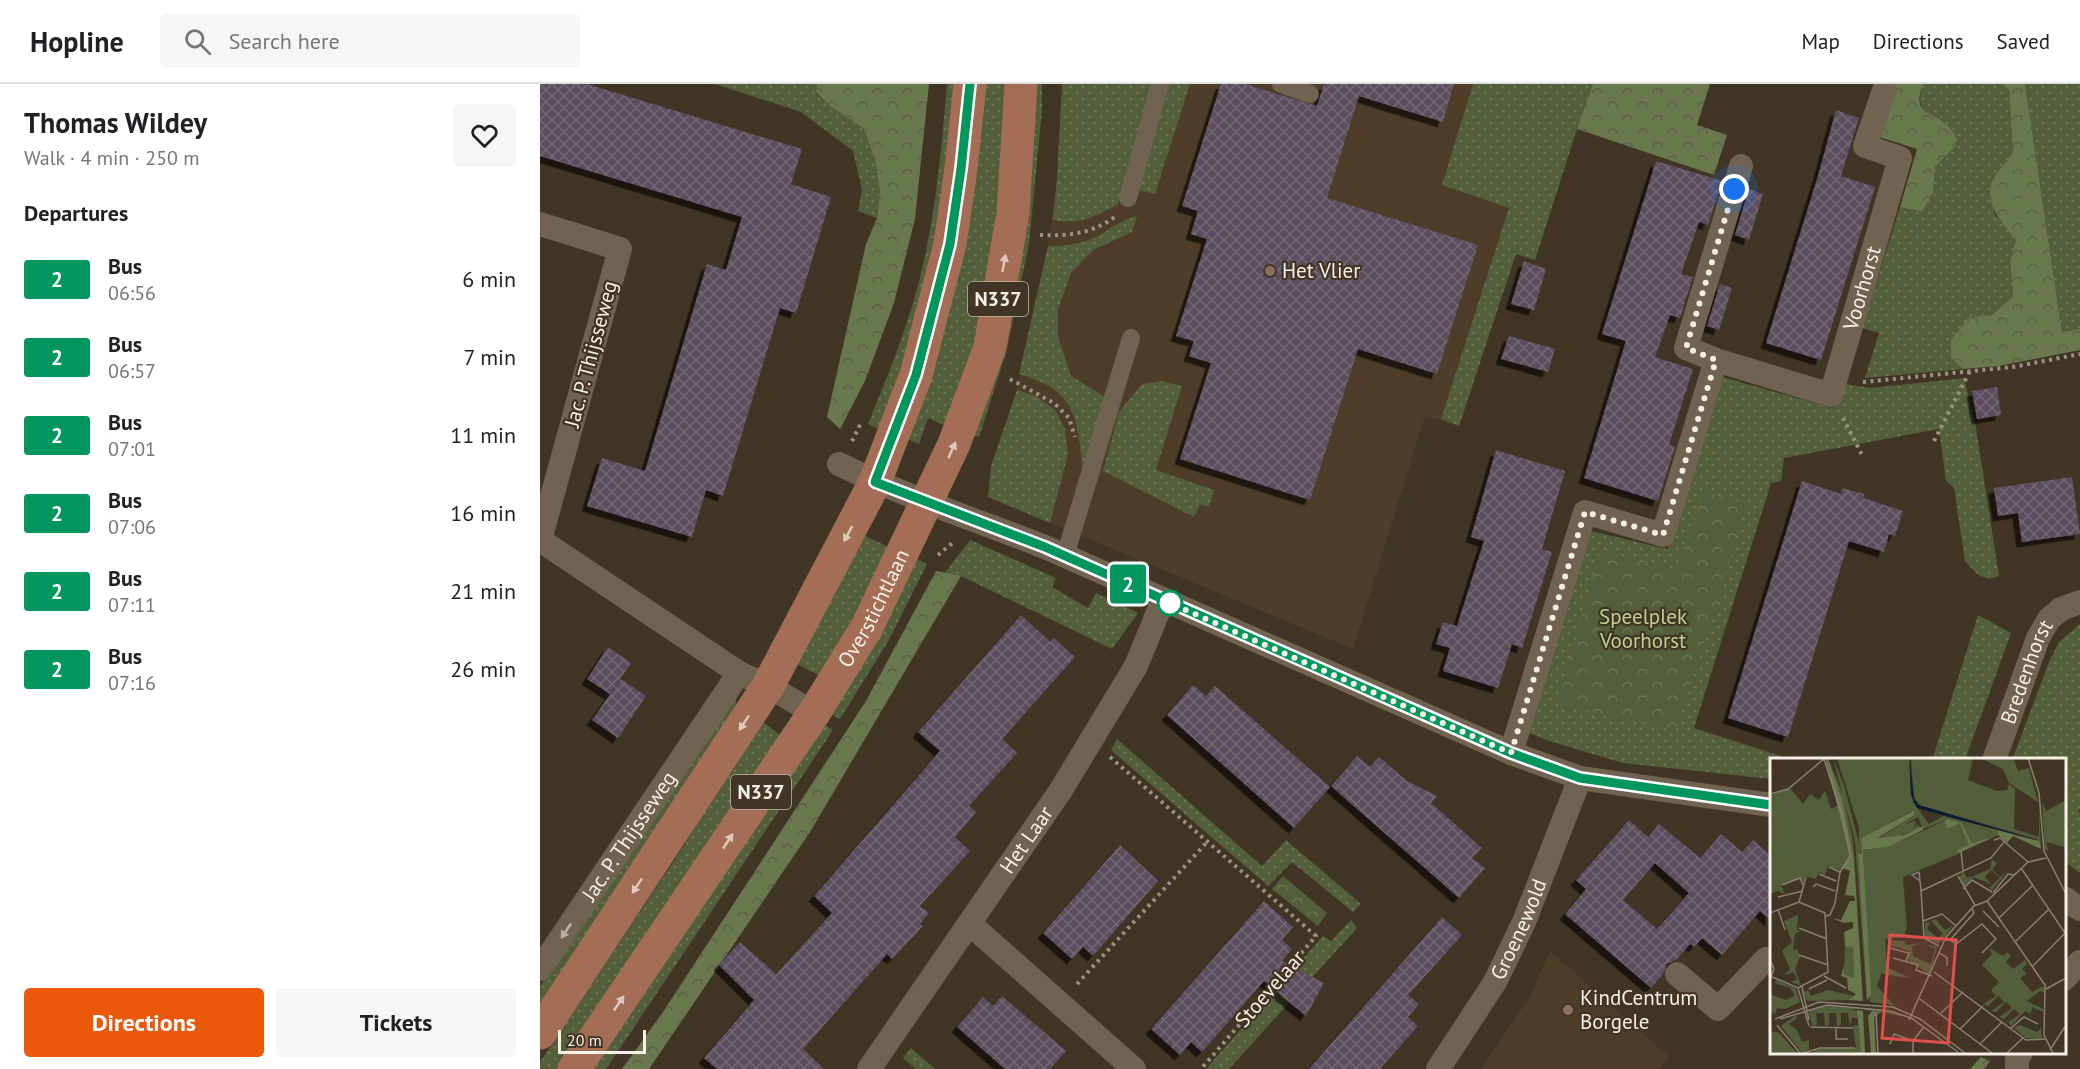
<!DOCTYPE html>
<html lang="en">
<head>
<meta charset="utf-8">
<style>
  body { margin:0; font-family:"PT Sans",sans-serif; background:#f6f6f6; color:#202124; height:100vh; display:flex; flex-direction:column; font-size:22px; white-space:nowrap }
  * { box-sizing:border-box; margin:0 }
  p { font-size:20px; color:#757577 }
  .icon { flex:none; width:33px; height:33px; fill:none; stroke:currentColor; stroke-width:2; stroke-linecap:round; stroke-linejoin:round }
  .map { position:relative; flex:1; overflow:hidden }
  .side { display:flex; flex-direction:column; background:#fff; width:540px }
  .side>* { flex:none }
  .badge { padding:0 12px; border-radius:4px; font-size:21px; line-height:39px }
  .scale { position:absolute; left:18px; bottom:15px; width:88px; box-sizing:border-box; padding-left:6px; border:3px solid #f8f0e6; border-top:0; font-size:16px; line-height:21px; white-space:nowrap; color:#f8f0e6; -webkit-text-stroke:4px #413525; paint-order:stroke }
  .you { position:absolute; width:30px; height:30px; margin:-15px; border:4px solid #fff; border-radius:50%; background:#1a73e8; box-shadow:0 0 0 9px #1a73e833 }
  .map>.badge { position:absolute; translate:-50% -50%; box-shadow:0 0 0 3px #fff }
  h2 { padding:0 24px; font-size:22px; line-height:54px }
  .round { display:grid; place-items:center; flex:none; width:63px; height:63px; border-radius:6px; background:#f6f6f6 }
  .head { display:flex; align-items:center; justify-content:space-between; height:102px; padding:0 24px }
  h1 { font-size:28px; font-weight:600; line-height:45px }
  .button { display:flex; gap:12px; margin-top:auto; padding:12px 24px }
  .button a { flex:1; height:69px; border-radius:6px; background:#ea580c; color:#fff; font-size:24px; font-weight:600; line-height:69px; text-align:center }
  .button a+a { background:#f6f6f6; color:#202124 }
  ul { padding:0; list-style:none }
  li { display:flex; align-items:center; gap:18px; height:78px; padding:0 24px }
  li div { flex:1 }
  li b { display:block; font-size:22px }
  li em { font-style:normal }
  li .badge { min-width:66px; font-weight:700; text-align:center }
  header { display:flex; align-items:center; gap:36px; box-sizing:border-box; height:84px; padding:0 30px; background:#fff; border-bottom:2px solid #e0e0e0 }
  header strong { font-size:28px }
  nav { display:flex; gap:33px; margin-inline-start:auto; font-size:21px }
  .search { width:420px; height:54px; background:#f6f6f6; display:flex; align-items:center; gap:15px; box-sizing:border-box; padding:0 21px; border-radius:6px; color:#757577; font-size:22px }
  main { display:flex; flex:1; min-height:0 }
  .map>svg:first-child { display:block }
  .built { fill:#4e3d28 }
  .grass { fill:url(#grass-dots) }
  .forest { fill:url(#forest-crowns) }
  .park { fill:url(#park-crowns) }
  .building { fill:url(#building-cross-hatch); fill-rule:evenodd; filter:url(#shadow) }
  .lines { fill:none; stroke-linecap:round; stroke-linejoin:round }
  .path { stroke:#9c9285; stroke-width:4; stroke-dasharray:3 4.5; stroke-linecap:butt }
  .pedestrian { stroke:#716352; stroke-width:18 }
  .minor { stroke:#716352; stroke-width:24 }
  .primary { stroke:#a46d55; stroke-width:33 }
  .oneway { fill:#dfc9ba }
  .oneway2 { fill:#bbb1a3 }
  .line-casing { stroke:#fff; stroke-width:14 }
  .line { stroke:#00965e; stroke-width:9 }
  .walk { stroke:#f8f0e6; stroke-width:6; stroke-dasharray:0 10.8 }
  .education-dot { fill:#8d6e63; stroke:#413525; stroke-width:2 }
  .stop-dot { fill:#fff; stroke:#00965e; stroke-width:3 }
  .labels { text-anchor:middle; stroke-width:4.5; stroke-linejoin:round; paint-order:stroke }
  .shield { fill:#413525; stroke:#c1b8ac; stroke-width:1.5 }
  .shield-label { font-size:20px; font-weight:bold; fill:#f8f0e6 }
  .poi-label { font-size:21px; fill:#f8f0e6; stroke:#413525; text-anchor:start }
  .street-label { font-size:21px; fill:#f8f0e6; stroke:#413525 }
  .park-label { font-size:21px; fill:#bcd38f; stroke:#413525 }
  .inset-road { fill:none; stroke:#8a8072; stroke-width:1.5 }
  .view { fill:#dd504e; fill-opacity:0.15; stroke:#dd504e; stroke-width:3 }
  .inset-edge { fill:none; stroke:#f8f0e6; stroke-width:3 }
</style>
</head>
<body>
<header>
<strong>Hopline</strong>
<div class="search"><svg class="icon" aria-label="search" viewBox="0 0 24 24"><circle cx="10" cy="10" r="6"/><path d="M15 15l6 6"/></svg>Search here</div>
<nav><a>Map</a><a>Directions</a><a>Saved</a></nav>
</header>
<main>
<section class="side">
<div class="head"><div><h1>Thomas Wildey</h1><p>Walk · 4 min · 250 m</p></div><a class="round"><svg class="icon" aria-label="heart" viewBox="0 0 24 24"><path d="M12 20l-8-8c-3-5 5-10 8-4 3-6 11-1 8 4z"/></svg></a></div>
<h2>Departures</h2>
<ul>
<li><span class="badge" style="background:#00965e;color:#fff">2</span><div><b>Bus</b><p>06:56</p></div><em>6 min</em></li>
<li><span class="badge" style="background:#00965e;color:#fff">2</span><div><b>Bus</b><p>06:57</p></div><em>7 min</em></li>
<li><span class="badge" style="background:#00965e;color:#fff">2</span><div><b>Bus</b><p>07:01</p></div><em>11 min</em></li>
<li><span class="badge" style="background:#00965e;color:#fff">2</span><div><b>Bus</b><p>07:06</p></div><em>16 min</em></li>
<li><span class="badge" style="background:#00965e;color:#fff">2</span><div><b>Bus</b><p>07:11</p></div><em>21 min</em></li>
<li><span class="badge" style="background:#00965e;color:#fff">2</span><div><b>Bus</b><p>07:16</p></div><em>26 min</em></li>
</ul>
<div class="button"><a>Directions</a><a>Tickets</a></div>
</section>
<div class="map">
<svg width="1540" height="985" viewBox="0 0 1540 985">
  <defs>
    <pattern id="grass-dots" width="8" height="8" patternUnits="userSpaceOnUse" patternTransform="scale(1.5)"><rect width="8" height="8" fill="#535f3b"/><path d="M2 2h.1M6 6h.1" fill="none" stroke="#6c7657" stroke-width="1.8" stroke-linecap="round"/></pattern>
    <pattern id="forest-crowns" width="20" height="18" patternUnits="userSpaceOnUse" patternTransform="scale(1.5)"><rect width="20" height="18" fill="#6a784e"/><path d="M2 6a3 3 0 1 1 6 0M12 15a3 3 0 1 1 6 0" fill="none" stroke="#5a604a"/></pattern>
    <pattern id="park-crowns" width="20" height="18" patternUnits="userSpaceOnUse" patternTransform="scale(1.5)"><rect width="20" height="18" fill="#535f3b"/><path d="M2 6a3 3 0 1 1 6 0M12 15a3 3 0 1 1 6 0" fill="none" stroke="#6c7657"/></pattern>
    <pattern id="building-cross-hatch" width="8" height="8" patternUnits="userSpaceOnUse" patternTransform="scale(1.5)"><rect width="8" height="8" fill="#5c4e5e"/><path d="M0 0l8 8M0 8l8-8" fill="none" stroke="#746875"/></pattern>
    <filter id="shadow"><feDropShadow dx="-5.5" dy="5.5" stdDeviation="0" flood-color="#0009"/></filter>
  </defs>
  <rect width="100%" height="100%" fill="#413525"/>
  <!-- built -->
  <g class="built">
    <path d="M522 0H1053L1037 45 995 176 976 170 919 342 885 332 813 565 448 413 451 382 477 306 479 290 508 162 517 95Z"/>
    <path d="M1010 867 1129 973 1119 985H941L989 914Z"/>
  </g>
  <!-- grass -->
  <g class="grass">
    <path d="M175 0H277L276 9 290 22 323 44 335 75 340 108 337 134 318 127 322 106 313 67 261 28Z"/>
    <path d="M407 0H421L415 72 347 349 328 340C350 286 372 233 384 176 397 118 402 59 407 0Z"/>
    <path d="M439 0H473L447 232 413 345 388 334 379 360 365 354Z"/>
    <path d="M490 0H502V26L489 160 466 269 439 353 431 350Z"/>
    <path d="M522 0H612L578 120C555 133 540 141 513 136L517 95Z"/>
    <path d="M628 0H650L615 110 597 106Z"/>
    <path d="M933 0H1053L1037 45 995 176 976 170 919 342 901 335 969 124 902 101Z"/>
    <path d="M1383 0H1463L1469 6 1473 69 1453 95 1454 129 1476 156 1470 177 1473 212 1452 231 1429 233 1411 274 1423 285 1325 294 1339 249 1322 244 1360 123 1382 128 1393 109 1395 83 1416 62 1406 40C1387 31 1374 24 1383 0Z"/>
    <path d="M1485 0H1540V245L1522 248Z"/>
    <path d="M597 132 592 148 553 166 531 189 518 226V253L531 292 567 314 543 387C537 335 537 306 479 290L508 162C523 162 536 161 551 155 569 148 576 137 597 132Z"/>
    <path d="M1182 293 1293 324 1305 300 1331 304 1424 294 1436 344 1459 492 1449 495 1438 491 1425 477 1414 404 1406 397 1399 345 1244 374 1241 397 1231 399 1154 644 1253 676H1231V695L1083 679 1009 657 987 648 1051 447 1127 465 1131 458Z"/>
    <path d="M621 297 642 302 616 386 674 406 669 423 660 420 654 433 563 387 579 328 602 300Z"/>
    <path d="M477 306 496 312 515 326 525 345 528 370 510 439 448 413 451 382Z"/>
    <path d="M321 450 355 466 284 594 253 578Z"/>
    <path d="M430 456 516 494 512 503 548 524 556 509 598 529 572 565 421 492 404 490Z"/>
    <path d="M373 474 387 480 349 556 300 635 286 627Z"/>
    <path d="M1438 531 1471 549 1425 676H1392Z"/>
    <path d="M1540 540V724L1538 727 1540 729V789L1524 777V676H1472L1509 578 1519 558Z"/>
    <path d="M196 612V634L0 929V902Z"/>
    <path d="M218 634 245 655 22 985H0V978L145 760 186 684Z"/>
    <path d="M280 638 293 646 66 985H47Z"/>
    <path d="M577 655 722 782 746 756 821 820 813 828 752 778 728 802 571 666Z"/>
    <path d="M811 836 817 844 689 985H666L783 852 791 857Z"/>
    <path d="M371 964 395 985H376L363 974Z"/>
  </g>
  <!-- forest -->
  <g class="forest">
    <path d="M277 0H389L375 135 354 219 325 297 300 345 287 333 326 160 337 134 340 108 335 75 323 44 290 22 276 8Z"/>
    <path d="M1053 0H1170L1157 41 1187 51 1174 91 1037 45Z"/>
    <path d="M1352 0H1383C1372 28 1388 27 1405 39 1410 43 1414 50 1417 55L1416 62 1395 83 1393 109 1382 128 1360 123 1377 65 1339 53Z"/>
    <path d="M1463 0H1485L1522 248 1540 245V266L1459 282 1423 285 1411 274V256L1429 233 1452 231 1473 212 1470 177 1476 156C1462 139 1440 116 1455 92 1460 84 1467 77 1473 69L1469 6Z"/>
    <path d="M396 487 421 492 270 748 109 985H82L123 928 326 617Z"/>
    <path d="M1441 973 1450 977 1444 985H1430Z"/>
  </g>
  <!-- park -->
  <g class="park">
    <path d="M1164 407 1206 420 1171 540 1135 647 1018 620 1060 467 1138 485Z"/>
    <path d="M743 792 787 829 778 842 732 805Z"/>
  </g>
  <!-- building -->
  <g class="building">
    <path d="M0 0H47L262 65 251 100 291 113 256 229 240 224 183 412 166 406 152 453 47 422 62 374 105 387 167 180 186 186 202 133 0 72Z"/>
    <path d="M681 0H705L777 22 784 0H914L903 38 819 12 787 114 938 161 897 290 818 265 770 416 640 375 671 279 649 272 654 257 636 252 667 155 651 150 658 127 642 122Z"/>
    <path d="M1296 26 1319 34 1301 92 1335 103 1281 276 1226 259 1278 92Z"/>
    <path d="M1116 77 1182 97 1168 141 1159 138 1141 190 1153 193 1140 234 1130 231 1115 273 1153 285 1129 361 1135 363 1118 417 1044 394 1086 257 1062 250Z"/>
    <path d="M1209 105 1223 110 1209 156 1195 151Z"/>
    <path d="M984 177 1006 185 994 226 971 220Z"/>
    <path d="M1180 200 1192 204 1179 246 1167 242Z"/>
    <path d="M969 252 1015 265 1008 288 961 275Z"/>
    <path d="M1457 303 1461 331 1437 335 1432 307Z"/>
    <path d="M956 366 1025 387 1002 465 1012 468 982 564 972 560 958 604 903 587 910 564 896 560 903 538 917 542 937 479 944 457 931 453Z"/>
    <path d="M1532 393 1540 450 1482 458 1478 429 1458 432 1454 404Z"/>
    <path d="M1262 397 1301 410 1302 404 1324 410 1323 414 1363 427 1355 452 1349 450 1344 468 1309 457 1248 653 1188 634Z"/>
    <path d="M481 531 510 558 514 554 535 573 462 655 477 669 429 722 436 728 415 753 430 767 380 822 389 829 380 840 383 842 352 875 347 870 263 965 284 985H177L164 974 214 916 179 881 200 858 236 890 292 829 274 812 400 667 378 648Z"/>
    <path d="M68 563 91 579 70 610 47 595Z"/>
    <path d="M81 595 106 612 78 654 52 636Z"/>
    <path d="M653 601 666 612 675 602 790 703 754 744 627 631Z"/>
    <path d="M817 672 830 683 839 673 867 697 897 712 891 719 942 764 932 774 945 784 919 814 791 702Z"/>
    <path d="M1089 736 1108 753 1119 740 1160 774 1181 750 1202 768 1213 756 1231 772V837L1220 827 1182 871 1162 854 1154 863 1150 860 1136 876 1127 880 1123 890 1111 904 1025 830 1046 805 1036 796ZM1115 779 1149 809 1117 845 1083 816Z"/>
    <path d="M580 761 618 797 553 872 543 863 532 875 503 849Z"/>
    <path d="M724 817 753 843 742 856 752 865 742 877 784 899 766 932 724 897 662 968 651 958 640 971 611 945Z"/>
    <path d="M902 833 922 851 868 911 879 920 868 933 878 942 870 951 840 985H769Z"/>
    <path d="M462 912 526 967 510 985H465L417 943 443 913 453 922Z"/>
  </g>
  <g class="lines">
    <!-- path -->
    <g class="path">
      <path d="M500 151C530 152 550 150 575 133"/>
      <path d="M470 295 514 319 529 334 535 353"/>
      <path d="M1323 298 1473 283 1540 270"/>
      <path d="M1303 334 1322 371"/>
      <path d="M312 357 322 337"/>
      <path d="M1394 357 1430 287"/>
      <path d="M398 471 415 457"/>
      <path d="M570 673 776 852 661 985"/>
      <path d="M537 900 668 757"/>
    </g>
    <!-- pedestrian -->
    <g class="pedestrian">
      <path d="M741 0 770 10"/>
      <path d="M588 114 620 0"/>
      <path d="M525 472 591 254"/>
    </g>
    <!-- minor -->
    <g class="minor">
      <path id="s1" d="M1201 82 1146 264 1176 276 1291 311 1360 74 1325 62 1344 6"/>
      <path d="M0 140 80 165 0 456"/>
      <path d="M299 380C366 413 436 436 505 463L971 669 1040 694 1231 721"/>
      <path d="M0 456 199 589 228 602 274 629"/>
      <path d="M971 669 1045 428 1123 451 1176 276"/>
      <path id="s2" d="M1454 676 1498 554 1509 535 1521 525 1540 518"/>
      <path d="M1524 814 1540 825"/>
      <path d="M430 840 594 985"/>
      <path id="s3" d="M0 885 199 589"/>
      <path d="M1137 890 1178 925 1226 875H1231"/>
      <path d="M1524 895 1540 878"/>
      <path id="s4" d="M329 985 521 706 596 582 623 516"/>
      <path id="s5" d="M898 985 955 898 984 838 1040 694"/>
      <path d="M1477 985V975L1481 968"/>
    </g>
    <!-- primary -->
    <g class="primary">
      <path d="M0 949 228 602 335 398 376 291 410 160 421 85 430 0"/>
      <path id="s6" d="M34 985 274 629 327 543 414 360 450 263 473 129 481 0"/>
    </g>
  </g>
  <!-- one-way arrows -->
  <defs><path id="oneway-solid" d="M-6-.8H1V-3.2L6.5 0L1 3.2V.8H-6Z" transform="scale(1.5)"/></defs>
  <g class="oneway">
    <use href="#oneway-solid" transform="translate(464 179) rotate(-80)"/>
    <use href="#oneway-solid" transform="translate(412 366) rotate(-66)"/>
    <use href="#oneway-solid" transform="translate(308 450) rotate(118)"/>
    <use href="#oneway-solid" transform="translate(204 639) rotate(123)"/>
    <use href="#oneway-solid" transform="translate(188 757) rotate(-56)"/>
    <use href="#oneway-solid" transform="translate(97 802) rotate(123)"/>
    <use href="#oneway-solid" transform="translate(79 919) rotate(-56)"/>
  </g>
  <use class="oneway2" href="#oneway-solid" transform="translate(26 847) rotate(124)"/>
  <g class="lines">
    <!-- line casing -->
    <g class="line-casing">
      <path id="line" d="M430 0 421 85 410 160 376 291 335 398 505 463 971 669 1040 694 1231 721"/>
    </g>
    <!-- line -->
    <use href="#line" class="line"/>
    <!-- walk -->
    <path class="walk" d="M630 519 623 516 971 669 1045 428 1123 451 1176 276 1146 264 1194 105"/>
  </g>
  <!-- markers -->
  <g class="education-dot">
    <circle cx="730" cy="187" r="6"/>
    <circle cx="1028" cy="926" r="6"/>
  </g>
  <circle class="stop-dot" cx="630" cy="519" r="12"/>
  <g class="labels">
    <!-- shield labels -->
    <g class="shield">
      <rect x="428" y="198" width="60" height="34" rx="4.5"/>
      <rect x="191" y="691" width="60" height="34" rx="4.5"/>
    </g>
    <g class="shield-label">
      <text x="458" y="222">N337</text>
      <text x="221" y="715">N337</text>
    </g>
    <!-- poi labels -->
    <g class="poi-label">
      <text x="742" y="194">Het Vlier</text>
      <text x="1040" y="921">KindCentrum<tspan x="1040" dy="24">Borgele</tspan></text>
    </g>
    <!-- street labels -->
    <g class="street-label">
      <text dy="7" stroke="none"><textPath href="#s1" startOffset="454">Voorhorst</textPath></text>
      <text transform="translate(51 270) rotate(-75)" y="7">Jac. P. Thijsseweg</text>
      <text dy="7" stroke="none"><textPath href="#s6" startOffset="550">Overstichtlaan</textPath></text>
      <text dy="7" stroke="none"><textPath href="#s2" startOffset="94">Bredenhorst</textPath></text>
      <text dy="7" stroke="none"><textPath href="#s3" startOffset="160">Jac. P. Thijsseweg</textPath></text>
      <text dy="7" stroke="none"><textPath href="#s4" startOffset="278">Het Laar</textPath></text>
      <text dy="7" stroke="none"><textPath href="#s5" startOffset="162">Groenewold</textPath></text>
      <text transform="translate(730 905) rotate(-49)" y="7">Stoevelaar</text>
    </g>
    <!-- park labels -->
    <g class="park-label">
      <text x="1103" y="540">Speelplek<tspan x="1103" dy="24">Voorhorst</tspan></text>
    </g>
  </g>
  <!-- overview -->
  <g transform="translate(1230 674)">
    <rect width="296" height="296" fill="#413525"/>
    <path d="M58 0 73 37 83 82 94 243 84 101 72 41ZM63 0 74 27 89 85V70L67 0H139L143 44 159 66 173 58 228 72V77L224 78 221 73 178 61 153 71 148 59 132 68 146 62 144 71 147 66 151 70 129 78 108 81 143 58 144 52 91 80 92 96 88 97 97 243 85 83ZM141 0H203L198 22 227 33 237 32 239 26 245 31 244 71 269 79V47L271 91 267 81 149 47 144 39ZM210 0H238L244 2 248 13 259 10 268 44 239 25 233 11ZM20 30 33 46 40 36 49 42 55 33 61 51 69 47 79 98 70 112 58 108 55 117 49 114 46 121 35 118 33 124 31 120 11 127 15 136 8 133 0 136V38ZM295 43V89L276 84 278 92H275L272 44 276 53ZM121 88 136 179 115 181 117 209 140 220 111 216 107 228 124 247 100 244 93 92ZM222 101 227 105 222 112 231 119 237 114 222 132 219 130 230 120 221 112 215 119 221 126 203 119 194 129 190 119 193 113 197 120 206 117 220 111ZM28 157 27 172 31 173 25 176 23 192 27 191 30 199 25 211 31 228 21 224 27 221 24 214 14 217 20 211 12 193 22 184 14 163ZM165 161 175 172 183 168 168 186 155 179V164L160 165 157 171 168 180 173 176 161 163ZM120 182 134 183 136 187 152 185 142 188 143 198 161 206 165 191 155 186 167 189 160 217 138 202 139 193 119 187ZM79 187 83 189 84 221 74 216 75 188ZM219 190 233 198 237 194 241 198 236 204 243 211 255 202 257 206 252 211 257 216 250 220 262 234 273 228 275 235 270 233 257 243 273 251V254L262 249 261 256 255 253 241 268 238 264 250 256 244 251 234 261 229 259 242 250 236 244 226 254 221 253 234 244 228 238 218 248 213 246 226 238 221 232 229 224 212 207 222 196ZM6 222 26 231 30 244 15 251 7 250 5 256 0 254V236L16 242 25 237 20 230 5 225ZM38 232 41 238 58 232 83 238 78 242 37 243 34 234ZM50 248H71L112 252 119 253 137 259 85 250 82 253 87 252 90 258 91 295H44L43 291 86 290 83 268 88 267V260H82L80 269 78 255H71V267L67 268 66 255H59V267L55 268 54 255H46L47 267 42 268 39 253ZM26 257 27 260 19 266 27 272 32 284 39 282V291L32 295 11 268ZM250 267 267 274 271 270 272 281 256 280 244 270Z" fill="#535f3b"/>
    <path d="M58 0 72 41 84 101 93 243 78 242 86 236 78 232 77 220 71 218 74 208V216L84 220 83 189 75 188 74 174 83 170V164L74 165 62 160 71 162 80 143H85L84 138 75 137 80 113 72 110 80 98 56 3ZM145 52 143 58 108 80 134 77 153 68V72L118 89 93 92 101 236 97 243 88 96H92L91 80ZM178 61 192 65 202 85 228 77V72L269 83 271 91 243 78 237 85 228 77 150 113 176 101 190 66 177 71 174 63ZM87 252 93 253 95 295H87L86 294H91ZM102 253 111 254 104 259 106 295H101L98 258Z" fill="#6a784e"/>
    <path d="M192 65 221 73 224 78 202 85Z" fill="#535f3b"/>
    <path d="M1 273 9 275 27 295H0Z" fill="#535f3b"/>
    <path d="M174 63 178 71 190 65 199 87 187 92 188 96 133 119 137 172 98 176 93 92 118 89Z" fill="#535f3b"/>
    <path d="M139 0 144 41 149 47 269 83 147 50 141 37Z" fill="#081c3a"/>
    <path class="inset-road" d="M258 0 269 35 274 93 296 136M54 1 72 57 80 98 70 114M0 36 18 31 55 0M224 82 230 80 258 104M191 93 193 112M251 110 295 175 262 209M49 116 66 123M188 118 205 147M150 123 142 117 149 114 150 123 151 133 154 178V180L169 188M12 127 30 120 33 127M43 129 46 126 65 133M193 131 202 122 222 134M151 133 221 100 234 84M223 135 238 116 244 117M8 139 33 133M217 143 275 227 274 277 283 295M29 144 36 119M8 151 15 172M213 153 229 169M0 155 29 144M56 158 60 157 65 145 70 114 59 109M229 160 263 127M153 163 172 156 186 168M29 170 57 181M176 179 186 186 212 166 226 181 212 195M180 182 204 155 202 150M245 184 279 151M119 190 139 195 136 203M168 194 177 200V208M29 197 58 207M123 200 148 207 146 212 162 218M0 201 4 211 1 219M164 214 256 282 275 281M0 218 28 230 58 214 55 155 29 144M54 218 76 230M32 229 39 262M28 230 39 268M39 231 57 222M276 231 296 220M150 241 222 295M171 255 193 234M106 256 108 295M5 261 49 244 123 249 150 261 195 295M10 261 57 247 120 253 141 260 188 294M139 262 176 179 204 148 217 143 258 104 276 100M7 267 30 295M40 269 83 270M66 270V281H78M241 270 254 259 268 266M190 271 213 248M120 286 124 276 143 283M210 286 232 264M280 292 296 267M33 295 50 290H85M143 295V283L153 270M237 295 253 280"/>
    <path class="view" d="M120 177 186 182 178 285 112 280Z"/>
    <rect width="296" height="296" class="inset-edge"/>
  </g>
</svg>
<div class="scale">20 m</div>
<div class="you" style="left:1194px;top:105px"></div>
<b class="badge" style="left:588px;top:500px;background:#00965e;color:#fff">2</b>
</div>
</main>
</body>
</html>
